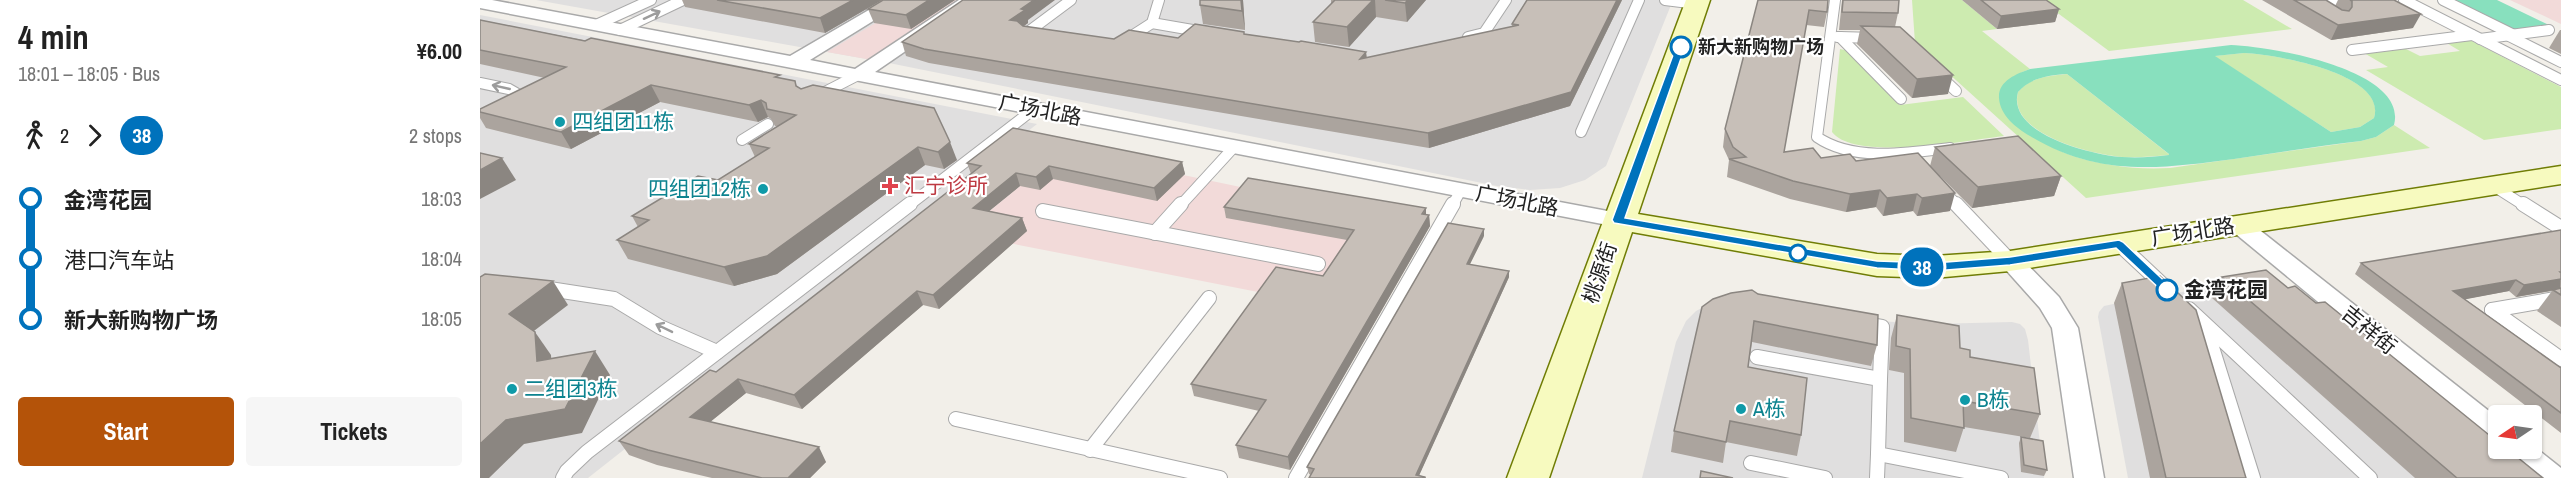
<!DOCTYPE html>
<html lang="en">
<head>
<meta charset="utf-8">
<style>
  body { margin:0; font-family:"Archivo Narrow","Noto Sans SC",sans-serif; background:#f6f6f6; color:#222; height:100vh; display:flex; flex-direction:column; font-size:22px; white-space:nowrap }
  * { box-sizing:border-box; margin:0 }
  p { font-size:20px; color:#767676 }
  .icon { flex:none; width:33px; height:33px; fill:none; stroke:currentColor; stroke-width:2; stroke-linecap:round; stroke-linejoin:round }
  .map { position:relative; flex:1; overflow:hidden }
  .details { display:flex; flex-direction:column; background:#fff; width:480px }
  .details>* { flex:none }
  .badge { padding:0 12px; border-radius:20px; font-size:21px; line-height:39px }
  .needle { width:39px; rotate:257deg }
  .tools { position:absolute; left:2008px; top:405px; display:grid; gap:12px }
  .tools a { display:grid; place-items:center; width:54px; height:54px; border-radius:6px; background:#fff; box-shadow:0 2px 4px #0004; font-size:30px }
  .map>.badge { position:absolute; translate:-50% -50%; box-shadow:0 0 0 3px #fff }
  .legs { display:flex; align-items:center; gap:9px; height:66px; padding:0 18px; font-size:20px }
  .legs p { margin-inline-start:auto }
  .head { display:flex; align-items:center; justify-content:space-between; height:102px; padding:0 18px }
  h1 { font-size:33px; font-weight:700; line-height:45px }
  .action { display:flex; gap:12px; margin-top:auto; padding:12px 18px }
  .action a { flex:1; height:69px; border-radius:6px; background:#b45309; color:#fff; font-size:24px; font-weight:700; line-height:69px; text-align:center }
  .action a+a { background:#f6f6f6; color:#222 }
  ul { padding:0 18px; list-style:none }
  li { display:flex; align-items:center; gap:21px; height:60px; font-size:22px }
  li i { display:grid; place-items:center; width:9px; height:100%; margin:0 8px; background:currentColor }
  li i::after { content:''; width:15px; height:15px; margin:-8px; border:4px solid; border-radius:50%; background:#fff }
  li p { margin-inline-start:auto }
  li:first-child i { background:linear-gradient(#0000 50%,currentColor 0) }
  li:last-child i { background:linear-gradient(currentColor 50%,#0000 0) }
  main { display:flex; flex:1; min-height:0 }
  .map>svg:first-child { display:block }
  .residential { fill:#e0dfdf }
  .commercial { fill:#f2dad9 }
  .grass { fill:#cdebb0 }
  .pitch { fill:#88e0be; fill-rule:evenodd }
  .lines { fill:none; stroke-linecap:round; stroke-linejoin:round }
  .lane-far1-casing { stroke:#a9a9a9; stroke-width:12 }
  .lane-casing { stroke:#a9a9a9; stroke-width:16 }
  .street-casing { stroke:#a9a9a9; stroke-width:3 }
  .secondary-casing { stroke:#707d05; stroke-width:3 }
  .lane-far1 { stroke:#fff; stroke-width:10 }
  .lane { stroke:#fff; stroke-width:14 }
  .street { fill:#fff; fill-rule:evenodd }
  .secondary { fill:#f7fabf; fill-rule:evenodd }
  .wall { fill:#aba49e }
  .shaded-wall { fill:#8b8681 }
  .building { fill:#c7bfb8; stroke:#8b8681; stroke-width:1.5 }
  .oneway { stroke:#9c9c9c }
  .line-1 { fill:#0072bc; stroke:#fff; stroke-width:1.5 }
  .stop-1-dot { fill:#fff; stroke:#0072bc; stroke-width:3 }
  .culture-dot { fill:#0f9aa8; stroke:#fff; stroke-width:2 }
  .health-dot { fill:#e0444e; stroke:#fff; stroke-width:2 }
  .labels { text-anchor:middle; stroke-width:4.5; stroke-linejoin:round; paint-order:stroke }
  .far-stop-label { font-size:18px; font-weight:bold; fill:#222; stroke:#fff; text-anchor:start }
  .street-label { font-size:21px; fill:#222; stroke:#fff }
  .culture-label { font-size:21px; fill:#0d838f; stroke:#fff; text-anchor:start }
  .health-label { font-size:21px; fill:#be3a42; stroke:#fff; text-anchor:start }
  .stop-label { font-size:21px; font-weight:bold; fill:#222; stroke:#fff; text-anchor:start }
</style>
</head>
<body>
<main>
<section class="details">
<div class="head"><div><h1>4 min</h1><p>18:01 – 18:05 · Bus</p></div><b>¥6.00</b></div>
<div class="legs"><svg class="icon" aria-label="walk" viewBox="0 0 24 24"><circle cx="13" cy="4" r="2"/><path d="M13 8l-2 6 4 7M11 14l-3 7M7 12l3-4h3l4 4"/></svg>2<svg class="icon" aria-label="forward" viewBox="0 0 24 24"><path d="M9 5l7 7-7 7"/></svg><b class="badge" style="background:#0072bc;color:#fff">38</b><p>2 stops</p></div>
<ul>
<li><i style="color:#0072bc"></i><b>金湾花园</b><p>18:03</p></li>
<li><i style="color:#0072bc"></i><span>港口汽车站</span><p>18:04</p></li>
<li><i style="color:#0072bc"></i><b>新大新购物广场</b><p>18:05</p></li>
</ul>
<div class="action"><a>Start</a><a>Tickets</a></div>
</section>
<div class="map">
<svg width="2081" height="478" viewBox="0 0 2081 478">
  <rect width="100%" height="100%" fill="#f2efe9"/>
  <!-- residential -->
  <g class="residential">
    <path d="M56 0H1193L1126 166 1105 180 1080 188 1050 190 1017 186 409 63Z"/>
    <path d="M0 15 557 124 108 478H0Z"/>
    <path d="M1784 278 2024 478H1648L1618 317 1619 312 1624 306 1638 303Z"/>
    <path d="M1233 302 1397 321 1452 324 1532 322 1540 324 1545 329 1548 340 1564 478H1162L1196 342 1206 321 1216 311Z"/>
  </g>
  <!-- commercial -->
  <g class="commercial">
    <path d="M434 0H503L409 63 347 52Z"/>
    <path d="M2030 0H2081V24Z"/>
    <path d="M584 150 770 189 947 220 834 303 529 243 478 237Z"/>
  </g>
  <!-- grass -->
  <g class="grass">
    <path d="M1432 0H1482L1517 29 1502 31 1550 69C1476 96 1557 144 1593 156 1625 166 1657 170 1690 168L1881 141 1896 137 1914 125 1950 148 1606 198 1435 43Z"/>
    <path d="M1560 0H1763L1812 29 1629 51Z"/>
    <path d="M1988 39 2081 87V129L2004 140 1886 70 1908 67 1884 53 1924 48 1940 56 1980 51 1965 42Z"/>
    <path d="M1360 49 1369 51 1420 105 1483 97 1524 136C1489 140 1375 162 1352 132Z"/>
    <path d="M1764 53C1793 54 1908 73 1894 118L1880 127 1851 132 1734 56Z"/>
    <path d="M1587 74 1690 155C1674 156 1658 158 1643 157 1613 155 1527 134 1538 92 1550 77 1569 76 1587 74Z"/>
  </g>
  <!-- pitch -->
  <g class="pitch">
    <path d="M1969 0H2017L2069 25 2030 30Z"/>
    <path d="M1751 45C1787 46 1929 69 1914 125L1896 137 1881 141C1839 146 1796 153 1754 159 1679 169 1618 177 1550 136 1536 128 1520 115 1519 98 1518 81 1536 74 1550 69ZM1764 53C1792 54 1908 73 1894 118L1880 127 1851 132 1735 56ZM1587 74 1689 154V155C1673 157 1658 158 1642 157 1613 155 1526 134 1538 92 1550 78 1569 75 1587 74Z"/>
  </g>
  <g class="lines">
    <!-- lane-far1 casing -->
    <g class="lane-far1-casing">
      <g id="lane-far1">
        <path d="M1185 0 1217 4"/>
        <path d="M1355 0 1337 137C1373 162 1429 153 1470 148"/>
        <path d="M1924 0 2081 80"/>
        <path d="M1963 0 2034 35"/>
        <path d="M1834 3 1860 0"/>
        <path d="M672 23 724 32"/>
        <path d="M116 25 171 0"/>
        <path d="M140 30 203 0"/>
        <path d="M557 33 548 32 591 0"/>
        <path d="M2029 36 2081 62"/>
        <path d="M988 37 1004 33 1026 0"/>
        <path d="M1357 37H1360L1421 99"/>
        <path d="M1360 37 1395 38"/>
        <path d="M2000 39 2069 30"/>
        <path d="M644 41 672 23 679 0"/>
        <path d="M1872 50 1992 35"/>
        <path d="M1458 74 1476 91"/>
        <path d="M0 83 29 89 36 93 30 103"/>
        <path d="M339 95 378 75"/>
        <path d="M1101 132 1159 0"/>
        <path d="M262 140 288 124"/>
        <path d="M2012 185 2045 206"/>
        <path d="M1463 190 1478 206"/>
        <path d="M428 206 554 109"/>
        <path d="M700 206 754 147"/>
        <path d="M972 206 981 190"/>
      </g>
    </g>
    <!-- lane casing -->
    <g class="lane-casing">
      <g id="lane">
        <path d="M1476 204 1530 261"/>
        <path d="M2043 204 2081 228"/>
        <path d="M563 211 838 264"/>
        <path d="M675 233 701 204"/>
        <path d="M1639 244 1685 287"/>
        <path d="M63 288 134 299 180 327 237 352"/>
        <path d="M1709 309 1890 478"/>
        <path d="M2012 310 2081 359"/>
        <path d="M2012 310 2081 298"/>
        <path d="M1384 324 1402 327 1400 379"/>
        <path d="M1725 325 1773 478"/>
        <path d="M1277 357 1400 379 1398 454 1521 478"/>
        <path d="M476 419 740 478"/>
        <path d="M610 450 729 298"/>
        <path d="M1271 463 1345 478"/>
        <path d="M83 478 87 471 107 452 430 204"/>
        <path d="M816 478 973 204"/>
        <path d="M1397 478 1398 454"/>
      </g>
    </g>
    <!-- street casing -->
    <g class="street-casing">
      <g id="street">
        <path d="M0 0H12L310 56 406 0H427L330 60 375 69 479 0H500L395 72 1138 213 1146 215 1150 220 1146 225 1138 227 0 8Z"/>
        <path d="M1759 218 1767 220 2019 419V446L2009 443 1751 230 1747 225 1751 220Z"/>
        <path d="M1530 253 1539 256 1579 297 1598 328 1624 478H1594L1572 328 1560 308 1518 261 1521 256Z"/>
        <path d="M2052 445 2081 468V478H2051L2025 456 2021 448H2052Z"/>
      </g>
    </g>
    <!-- secondary casing -->
    <g class="secondary-casing">
      <path id="secondary" d="M1206 0H1230L1158 214 1397 254 1454 256 1530 251 2081 166V184L1530 271 1454 278 1397 276 1152 232 1069 478H1027Z"/>
    </g>
    <!-- lane-far1 -->
    <use href="#lane-far1" class="lane-far1"/>
    <!-- lane -->
    <use href="#lane" class="lane"/>
    <!-- street -->
    <use href="#street" class="street"/>
    <!-- secondary -->
    <use href="#secondary" class="secondary"/>
  </g>
  <!-- wall -->
  <g class="wall">
    <path d="M202 0H402L345 33 205 7Z"/>
    <path d="M403 0H475L431 29 394 23 388 9Z"/>
    <path d="M763 0 765 30 723 24 720 5Z"/>
    <path d="M851 0H946L927 22 896 17 869 47 835 42 833 22 851 4Z"/>
    <path d="M1047 0H1142L1090 106 949 148 449 63 426 56 422 42 548 20V23L544 26 634 39 698 38 764 34 886 52 887 58 1032 27V24Z"/>
    <path d="M1278 0 1347 12 1344 27 1326 25 1304 152 1341 158 1376 161 1450 166 1455 147 1581 176 1574 196 1492 208 1460 176 1470 211 1437 216 1433 211 1403 216 1396 207 1366 212 1310 199 1247 177 1249 160 1243 147 1245 129Z"/>
    <path d="M1362 0H1419L1418 13 1415 27 1468 94 1432 98 1377 44 1380 30H1359Z"/>
    <path d="M1482 0H1566L1579 9 1575 22 1517 29Z"/>
    <path d="M1782 0H1846L1855 6 1858 0H1914L1933 28 1851 40Z"/>
    <path d="M0 20 315 81 317 87 321 89 477 160 464 169 445 165 297 274 254 286 148 259 137 240 158 227 152 216 238 180 275 157 269 144 298 126H295L291 119 288 117 278 122 180 102 91 149 6 128 0 118V109L65 78 0 64Z"/>
    <path d="M2080 30H2081V54L2069 48Z"/>
    <path d="M702 162 705 174 677 201 573 179 560 190 540 186 509 211 542 218 547 231 459 309 443 305 322 409 266 393 230 422 346 462 330 478H232L177 465 149 455 139 441 236 372 491 174 487 163Z"/>
    <path d="M744 207 949 215 950 226 810 470 759 458 756 445 779 411 714 396 711 384 843 276 867 240 746 218Z"/>
    <path d="M2081 230V327L2057 311 2072 291 2036 297 2029 291 1985 299 2081 368V433L1875 274 1881 263Z"/>
    <path d="M1004 236 990 264 1029 277 939 475 945 477 946 478H829L831 475 829 474 827 467Z"/>
    <path d="M1742 277 1808 288 1836 303 2063 478H1935L1732 298Z"/>
    <path d="M1642 283 1766 478H1670L1634 303Z"/>
    <path d="M1278 294 1397 345 1391 366 1272 342 1268 367 1321 435 1317 456 1246 442 1243 463 1191 452 1194 431Z"/>
    <path d="M1417 315 1480 348 1560 414 1550 438 1484 427 1476 452 1424 442V373L1409 370 1411 338Z"/>
    <path d="M1541 437 1567 470 1564 476 1541 472 1539 443Z"/>
  </g>
  <!-- shaded-wall -->
  <g class="shaded-wall">
    <path d="M373 0H402L345 33 340 18Z"/>
    <path d="M449 0H475L431 29 426 15Z"/>
    <path d="M554 0H575L548 20V23L534 33 530 20 541 9Z"/>
    <path d="M761 0H763L765 30 762 11Z"/>
    <path d="M893 0H895L896 17 869 47 867 27Z"/>
    <path d="M928 0H946L927 22 925 3Z"/>
    <path d="M1137 0H1142L1090 106 949 148 948 133Z"/>
    <path d="M1579 9 1575 22 1517 29 1521 16Z"/>
    <path d="M1941 14 1933 28 1851 40 1858 25Z"/>
    <path d="M886 52 887 66 880 59Z"/>
    <path d="M1473 75 1468 94 1432 98 1437 79Z"/>
    <path d="M171 85 180 102 91 149 81 132Z"/>
    <path d="M281 100 288 117 278 122 269 105Z"/>
    <path d="M470 142 477 160 464 169 458 152Z"/>
    <path d="M438 147 445 165 297 274 254 286 244 267Z"/>
    <path d="M22 158 36 180 0 199V170Z"/>
    <path d="M702 162 705 174 677 201 674 188Z"/>
    <path d="M569 166 573 179 560 190 556 177Z"/>
    <path d="M536 173 540 186 497 221 493 208Z"/>
    <path d="M1581 176 1574 196 1492 208 1498 187Z"/>
    <path d="M1400 190 1396 207 1366 212 1370 194Z"/>
    <path d="M1475 193 1470 211 1437 216 1442 198Z"/>
    <path d="M1437 194 1433 211 1403 216 1407 198Z"/>
    <path d="M946 208V219L949 215 950 226 810 470 808 457Z"/>
    <path d="M542 218 547 231 459 309 453 295Z"/>
    <path d="M1004 229V236L987 270V264Z"/>
    <path d="M1029 271V277L938 478 936 475Z"/>
    <path d="M2081 272 2080 289 2036 297 2044 285Z"/>
    <path d="M2036 280 2029 291 1966 303 1973 291Z"/>
    <path d="M73 281 88 305 46 337 29 314Z"/>
    <path d="M437 291 443 305 322 409 314 395Z"/>
    <path d="M55 332 71 355 73 385 57 361Z"/>
    <path d="M115 351 130 375 102 433 44 444 9 478H0V444L26 420Z"/>
    <path d="M258 379 266 393 219 431 210 417Z"/>
    <path d="M339 447 346 462 330 478H308Z"/>
  </g>
  <!-- building -->
  <g class="building">
    <path d="M237 0H373L340 18Z"/>
    <path d="M403 0H449L426 15 388 9Z"/>
    <path d="M483 0H554L541 9 545 10 530 20 537 21 543 26 634 39 649 30 698 38 715 24 764 32V34L819 42 821 41 886 52 880 59 1039 25 1032 24 1047 0H1137L1091 92 948 133 444 49 422 42Z"/>
    <path d="M720 0H761L762 11 720 5Z"/>
    <path d="M855 0H893L867 27 833 22Z"/>
    <path d="M905 0H928L925 3Z"/>
    <path d="M1278 0H1348L1347 12 1329 10 1304 152 1333 148 1341 158 1370 154 1376 161 1438 153 1475 193 1442 198 1437 194 1407 198 1400 190 1370 194 1313 181 1249 159 1266 157 1253 147 1245 129Z"/>
    <path d="M1363 0H1419L1418 13 1362 12Z"/>
    <path d="M1501 0H1566L1579 9 1521 16Z"/>
    <path d="M1814 0H1846L1862 10 1869 11 1872 7V1L1870 0H1914L1941 14 1858 25Z"/>
    <path d="M0 20 105 41 111 38 300 75 295 77 315 81 316 86 321 89 333 85 454 108 470 142 458 152 438 147 287 256 244 267 137 240 169 220 152 216 218 176 238 180 289 148 269 144 316 115 287 109 286 103 281 100 269 105 171 85 81 132 0 112V109L86 67 0 50Z"/>
    <path d="M1381 26 1420 27 1473 75 1437 79Z"/>
    <path d="M533 128 702 162 674 188 569 166 556 177 536 173 493 208 542 218 453 295 437 291 314 395 258 379 210 417 339 447 308 478H282L168 450 139 441 230 370 236 372 501 166 487 163Z"/>
    <path d="M1538 136 1581 176 1498 187 1455 147Z"/>
    <path d="M0 153 22 158 0 170Z"/>
    <path d="M768 178 946 208 942 214 949 215 808 457 756 445 786 400 711 384 796 267 843 276 874 230 744 207Z"/>
    <path d="M968 223 1004 229 987 264 1029 271 936 475 945 477V478H829L834 469 827 467Z"/>
    <path d="M2081 230V272H2080L2081 273V279L2044 285 2036 280 1973 291 2081 368V413L1881 263Z"/>
    <path d="M1786 270 1808 288 1815 286 1836 303 1845 302 2019 443V448H2026L2063 478H1977L1742 277Z"/>
    <path d="M5 274 73 281 29 314 55 332 57 361 115 351 85 409 26 420 0 444V277Z"/>
    <path d="M1680 276 1716 310 1766 478H1686L1642 283Z"/>
    <path d="M2081 288V295L2073 290Z"/>
    <path d="M1272 290 1278 294 1398 315 1397 345 1274 321 1268 367 1327 378 1321 435 1250 421 1246 442 1194 431 1222 307 1233 299 1251 293Z"/>
    <path d="M1417 315 1479 326 1480 348 1490 350V357L1554 368 1560 414 1483 401 1484 428 1431 418 1430 349 1416 346Z"/>
    <path d="M1541 437 1563 441 1567 470 1544 465Z"/>
    <path d="M1221 471 1253 478H1220Z"/>
  </g>
  <!-- one-way arrows -->
  <defs><path id="oneway-shaft" d="M-6 0H5M1.5-3L5.5 0L1.5 3" fill="none" stroke-width="1.6" stroke-linecap="round" stroke-linejoin="round" transform="scale(1.5)"/></defs>
  <g class="oneway">
    <use href="#oneway-shaft" transform="translate(172 15) rotate(-25)"/>
    <use href="#oneway-shaft" transform="translate(21 87) rotate(-167)"/>
    <use href="#oneway-shaft" transform="translate(184 328) rotate(-154)"/>
  </g>
  <!-- line-1 -->
  <path class="line-1" d="M1201 44 1205 47 1145 218 1397 261 1454 263 1530 257 1639 240 1643 242 1694 290 1692 292H1683L1636 248 1530 265 1454 271 1397 268 1134 223 1132 220 1196 47Z"/>
  <!-- markers -->
  <g class="stop-1-dot">
    <circle cx="1201" cy="47" r="10"/>
    <circle cx="1318" cy="253" r="8"/>
    <circle cx="1687" cy="290" r="10"/>
  </g>
  <g class="culture-dot">
    <circle cx="80" cy="122" r="6"/>
    <circle cx="283" cy="189" r="6"/>
    <circle cx="32" cy="389" r="6"/>
    <circle cx="1485" cy="400" r="6"/>
    <circle cx="1261" cy="409" r="6"/>
  </g>
  <path class="health-dot" d="M407 177h6v6h6v6h-6v6h-6v-6h-6v-6h6z"/>
  <g class="labels">
    <!-- far-stop labels -->
    <g class="far-stop-label">
      <text x="1218" y="53">新大新购物广场</text>
    </g>
    <!-- street labels -->
    <g class="street-label">
      <text transform="translate(560 110) rotate(11)" y="7">广场北路</text>
      <text transform="translate(1037 201) rotate(11)" y="7">广场北路</text>
      <text transform="translate(1713 232) rotate(-9)" y="7">广场北路</text>
      <text transform="translate(1120 273) rotate(-71)" y="7">桃源街</text>
      <text transform="translate(1889 330) rotate(39)" y="7">吉祥街</text>
    </g>
    <!-- culture labels -->
    <g class="culture-label">
      <text x="92" y="129">四组团11栋</text>
      <text x="271" y="196" text-anchor="end">四组团12栋</text>
      <text x="44" y="396">二组团3栋</text>
      <text x="1497" y="407">B栋</text>
      <text x="1273" y="416">A栋</text>
    </g>
    <!-- health labels -->
    <g class="health-label">
      <text x="424" y="193">汇宁诊所</text>
    </g>
    <!-- stop labels -->
    <g class="stop-label">
      <text x="1704" y="297">金湾花园</text>
    </g>
  </g>
</svg>
<div class="tools">
<a><svg class="needle" viewBox="-14 -14 28 28"><path d="M0-13l5 13h-10z" fill="#e53935"/><path d="M0 13l5-13h-10z" fill="#767676"/></svg></a>
</div>
<b class="badge" style="left:1442px;top:267px;background:#0072bc;color:#fff">38</b>
</div>
</main>
</body>
</html>
